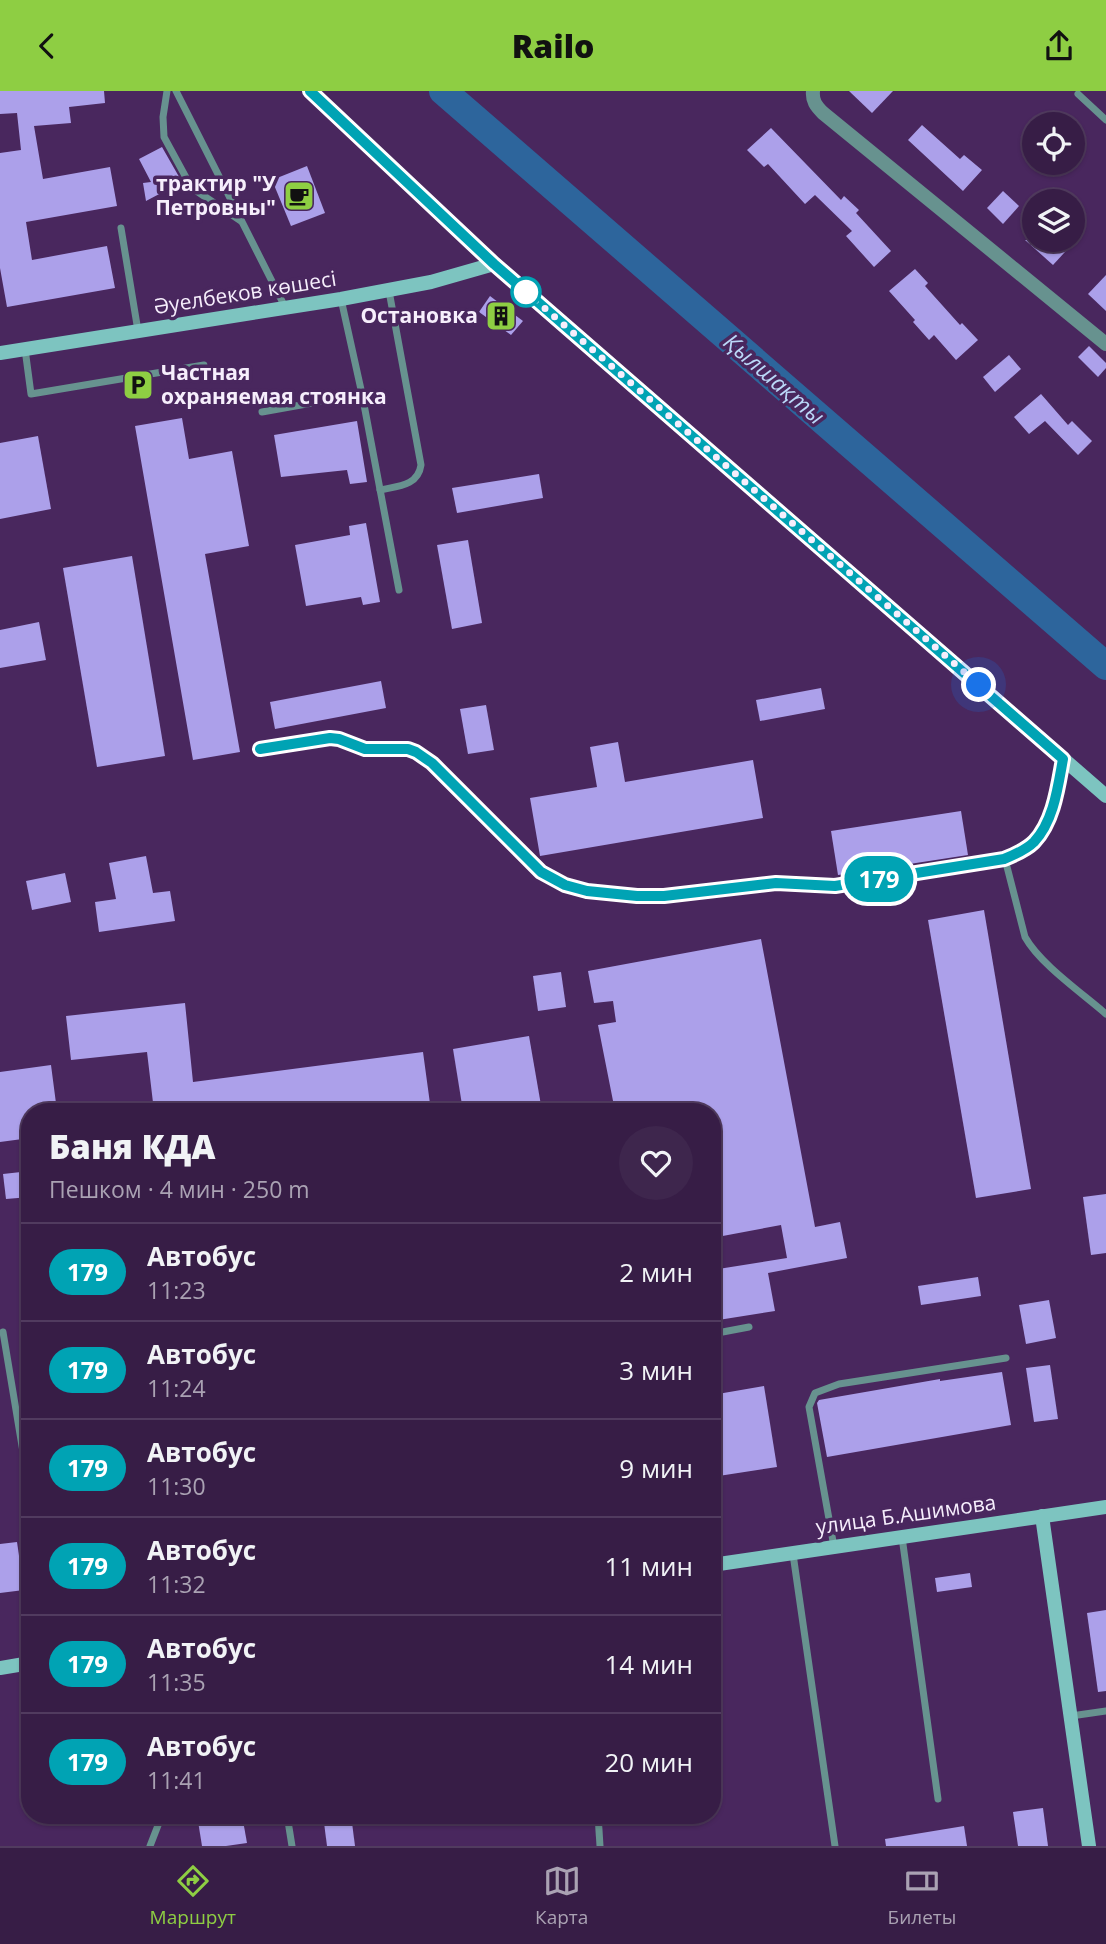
<!DOCTYPE html>
<html lang="ru">
<head>
<meta charset="utf-8">
<style>
  body { margin:0; font-family:"Open Sans",sans-serif; background:#3e264d; color:#f1f3f6; height:100vh; display:flex; flex-direction:column; font-size:26px; white-space:nowrap }
  * { box-sizing:border-box; margin:0 }
  p { font-size:23px; color:#aaa2b3 }
  .icon { flex:none; width:38px; height:38px; fill:none; stroke:currentColor; stroke-width:2; stroke-linecap:round; stroke-linejoin:round }
  .map { position:relative; flex:1; overflow:hidden }
  .drawer { position:absolute; left:21px; top:1012px; width:700px; height:721px; display:flex; flex-direction:column; background:#371d46; border-radius:28px; box-shadow:0 2px 5px #0004,0 0 0 2px #513b5f }
  .drawer>* { flex:none }
  .badge { padding:0 14px; border-radius:23px; font-size:24px; line-height:46px }
  .fabs { position:absolute; left:1022px; top:21px; display:grid; gap:14px }
  .fabs a { display:grid; place-items:center; width:63px; height:63px; border-radius:50%; background:#371d46; box-shadow:0 2px 5px #0004,0 0 0 2px #513b5f; font-size:35px }
  .you { position:absolute; width:35px; height:35px; margin:-18px; border:5px solid #fff; border-radius:50%; background:#1a73e8; box-shadow:0 0 0 10px #1a73e833 }
  .map>.badge { position:absolute; translate:-50% -50%; box-shadow:0 0 0 4px #fff }
  .round { display:grid; place-items:center; flex:none; width:74px; height:74px; border-radius:37px; background:#3e264d }
  .summary { display:flex; align-items:center; justify-content:space-between; height:119px; padding:0 28px }
  h1 { font-size:33px; font-weight:800; line-height:52px }
  ul { padding:0; list-style:none }
  li { display:flex; align-items:center; gap:21px; height:98px; padding:0 28px; border-top:2px solid #513b5f }
  li div { flex:1 }
  li b { display:block; font-size:26px }
  li em { font-style:normal }
  li .badge { min-width:77px; font-weight:700; text-align:center }
  header { display:flex; justify-content:space-between; align-items:center; height:91px; padding:0 28px; background:#8ece43; color:#111; font-size:32px; font-weight:800 }
  .dock { display:flex; justify-content:space-around; align-items:center; height:98px; border-top:2px solid #513b5f; background:#371d46; font-size:19px; color:#aaa2b3 }
  .dock a { display:grid; justify-items:center; gap:4px }
  .dock .active { color:#8ece43 }
  .map>svg:first-child { display:block }
  .lines { fill:none; stroke-linecap:round; stroke-linejoin:round }
  .river { stroke:#2d659c; stroke-width:28 }
  .building { fill:#aca0ea }
  .lane { stroke:#67928f; stroke-width:7 }
  .street { stroke:#67928f; stroke-width:14 }
  .secondary { stroke:#7dc4c0; stroke-width:14 }
  .line-casing { stroke:#fff; stroke-width:16 }
  .line { stroke:#00a3b4; stroke-width:10 }
  .walk { stroke:#f6eefc; stroke-width:7; stroke-dasharray:0 12.6 }
  .stop-dot { fill:#fff; stroke:#00a3b4; stroke-width:3.5 }
  .labels { text-anchor:middle; stroke-width:7; stroke-linejoin:round; paint-order:stroke }
  .poi-label { font-size:21px; font-weight:bold; fill:#f6eefc; stroke:#49275e; text-anchor:end }
  .street-label { font-size:21px; fill:#f6eefc; stroke:#49275e }
  .water-label { font-size:23px; font-style:italic; fill:#bad8f8; stroke:#49275e }
</style>
</head>
<body>
<header><svg class="icon" aria-label="back" viewBox="0 0 24 24"><path d="M15 5l-7 7 7 7"/></svg>Railo<svg class="icon" aria-label="share" viewBox="0 0 24 24"><path d="M12 15V3M7 8l5-5 5 5M5 13v7h14v-7"/></svg></header>
<div class="map">
<svg width="1106" height="1755" viewBox="0 0 1106 1755">
  <rect width="100%" height="100%" fill="#49275e"/>
  <g class="lines">
    <!-- river -->
    <path class="river" d="M443 0 1106 575"/>
  </g>
  <!-- building -->
  <g class="building">
    <path d="M0 0H104L105 12 69 16 71 32 34 35 43 88 110 76 117 115 26 131 32 169 107 155 115 197 7 216 0 177V62L21 59 17 22 0 23Z"/>
    <path d="M849 0H893L872 22Z"/>
    <path d="M922 34 960 68 964 64 982 79 963 100 908 49Z"/>
    <path d="M771 37 841 109 844 105 859 119 856 122 891 160 874 176 846 145 852 140 815 104 805 113 768 73 764 76 747 59Z"/>
    <path d="M162 56 182 91 146 110 143 92 151 91 139 68Z"/>
    <path d="M307 75 325 122 291 135 272 89Z"/>
    <path d="M1003 100 1019 115 1003 133 987 117Z"/>
    <path d="M1025 149H1076L1053 174Z"/>
    <path d="M915 178 928 192 925 195 960 234 962 232 978 249 956 269 934 244 929 249 913 231 915 229 889 200Z"/>
    <path d="M1106 184V220L1088 203Z"/>
    <path d="M490 205 523 230 511 244 479 221Z"/>
    <path d="M1089 255 1106 272V277L1098 286 1078 266Z"/>
    <path d="M1009 264 1021 278 995 301 983 286Z"/>
    <path d="M1041 303 1068 334 1072 330 1092 350 1078 364 1045 330 1029 343 1014 326Z"/>
    <path d="M182 327 189 368 232 360 249 455 205 463 240 661 193 669 135 335Z"/>
    <path d="M357 330 367 391 350 393 347 379 281 386 274 344Z"/>
    <path d="M38 345 51 418 0 428V352Z"/>
    <path d="M539 383 543 407 457 422 452 397Z"/>
    <path d="M366 432 380 511 363 514 361 506 306 515 295 454 350 444 349 435Z"/>
    <path d="M468 449 482 532 452 538 437 454Z"/>
    <path d="M132 465 165 665 97 676 63 477Z"/>
    <path d="M39 531 46 569 0 577V539Z"/>
    <path d="M381 590 386 617 275 638 270 611Z"/>
    <path d="M821 597 825 618 760 630 756 609Z"/>
    <path d="M486 614 494 659 468 663 460 618Z"/>
    <path d="M618 651 625 691 753 669 763 727 540 765 530 707 597 696 590 656Z"/>
    <path d="M961 720 968 764 838 784 831 740Z"/>
    <path d="M146 765 153 802 170 800 175 830 99 841 95 811 116 808 109 772Z"/>
    <path d="M65 782 71 811 32 819 26 790Z"/>
    <path d="M984 819 1031 1098 976 1107 928 829Z"/>
    <path d="M761 848 815 1136 840 1131 847 1167 768 1182 775 1220 712 1230V1179L787 1167 781 1134 712 1147V1020H615L598 934 616 931 613 910 594 912 588 880Z"/>
    <path d="M561 881 566 916 538 920 533 885Z"/>
    <path d="M185 912 193 991 423 961 431 1020H154L147 961 71 969 66 925Z"/>
    <path d="M529 945 542 1020H463L453 958Z"/>
    <path d="M51 974 57 1020H30V1047L0 1051V981Z"/>
    <path d="M30 1080V1106L6 1108 3 1083Z"/>
    <path d="M1106 1103V1162L1091 1164 1083 1106Z"/>
    <path d="M978 1186 981 1205 921 1214 918 1195Z"/>
    <path d="M1049 1209 1056 1247 1026 1253 1019 1214Z"/>
    <path d="M1050 1274 1058 1328 1034 1331 1026 1277Z"/>
    <path d="M1002 1281 1011 1334 827 1366 817 1312 819 1309 940 1288V1290Z"/>
    <path d="M764 1295 777 1376 712 1386V1304Z"/>
    <path d="M17 1451 24 1499 0 1502V1453Z"/>
    <path d="M970 1482 972 1496 937 1501 935 1487Z"/>
    <path d="M1106 1519V1600L1098 1601 1087 1522Z"/>
    <path d="M1043 1717 1048 1755H1018L1013 1721Z"/>
    <path d="M197 1724H242L247 1752 226 1755H202Z"/>
    <path d="M323 1724H351L355 1755H327Z"/>
    <path d="M964 1735 967 1755H886L885 1748Z"/>
  </g>
  <g class="lines">
    <!-- lane -->
    <g class="lane">
      <path d="M167 0 163 26 164 46 189 92 195 99 241 130"/>
      <path d="M176 0 285 216"/>
      <path d="M1078 3 1106 29"/>
      <path d="M121 137 138 240"/>
      <path d="M341 208 362 303 399 499"/>
      <path d="M25 258 31 303 204 274"/>
      <path d="M262 321 362 303"/>
      <path d="M380 399C398 395 418 395 421 374L389 200"/>
      <path d="M260 658 330 647 339 648 365 658 375 659 400 657 416 661 432 672 541 781 565 794 587 800 637 805H664L776 792 835 795 1005 768C1014 764 1026 759 1034 752 1054 731 1058 696 1063 668"/>
      <path d="M1005 768 1025 846C1040 873 1082 902 1106 923"/>
      <path d="M3 1241 30 1403"/>
      <path d="M712 1243 749 1236"/>
      <path d="M902 1446 938 1708"/>
      <path d="M834 1456 809 1316 815 1302 839 1293 1006 1267"/>
      <path d="M793 1463 835 1755"/>
      <path d="M1071 1625 1106 1620"/>
      <path d="M287 1724 292 1755"/>
      <path d="M598 1724 600 1755"/>
      <path d="M150 1755 162 1724"/>
    </g>
    <!-- street -->
    <path class="street" d="M813 0C812 10 816 15 823 22L1106 253"/>
    <!-- secondary -->
    <g class="secondary">
      <path d="M310 0 494 173 1106 705"/>
      <path d="M0 262 341 208 431 191 494 173"/>
      <path d="M1042 1425 1089 1755"/>
      <path d="M712 1474 1106 1416"/>
      <path d="M0 1577 30 1572"/>
    </g>
  </g>
  <g class="lines">
    <!-- line casing -->
    <g class="line-casing">
      <path id="line" d="M260 658 330 647 339 648 365 658H408L416 661 432 672 541 781 565 794 587 800 637 805H664L776 792 835 795 1004 768C1014 764 1026 759 1034 751 1054 730 1058 695 1063 668L494 173 310 0"/>
    </g>
    <!-- line -->
    <use href="#line" class="line"/>
    <!-- walk -->
    <path class="walk" d="M526 201 979 594"/>
  </g>
  <!-- icons -->
  <defs>
    <g id="cafe-square" transform="scale(1.575)"><rect x="-9" y="-9" width="18" height="18" rx="4" fill="#8ece43" stroke="#49275e"/><path d="M-5.5-4.5H6V0H3Q3 3.5 0 3.5H-2.5Q-5.5 3.5-5.5 0ZM3-3.2v2h1.7v-2ZM-6 4.5H4V6H-6Z" fill="#111"/></g>
    <g id="building-square" transform="scale(1.575)"><rect x="-9" y="-9" width="18" height="18" rx="4" fill="#8ece43" stroke="#49275e"/><path d="M-4-6H4V6H1V3H-1V6H-4ZM-2.5-4.3h1.7v1.8h-1.7ZM.8-4.3h1.7v1.8H.8ZM-2.5-1h1.7V.8h-1.7ZM.8-1h1.7V.8H.8Z" fill="#111"/></g>
    <g id="parking-square" transform="scale(1.575)"><rect x="-9" y="-9" width="18" height="18" rx="4" fill="#8ece43" stroke="#49275e"/><path d="M-3.5-5.5H1a3.5 3.5 0 0 1 0 7H-1V5.5H-3.5ZM-1-3.4V-.6H.8a1.4 1.4 0 0 0 0-2.8Z" fill="#111"/></g>
  </defs>
  <g fill-rule="evenodd">
    <use href="#cafe-square" x="299" y="105"/>
    <use href="#building-square" x="501" y="225"/>
    <use href="#parking-square" x="138" y="294"/>
  </g>
  <!-- markers -->
  <circle class="stop-dot" cx="526" cy="201" r="14"/>
  <g class="labels">
    <!-- poi labels -->
    <g class="poi-label">
      <text x="276" y="100">трактир "У<tspan x="276" dy="24">Петровны"</tspan></text>
      <text x="478" y="232">Остановка</text>
      <text x="161" y="289" text-anchor="start">Частная<tspan x="161" dy="24">охраняемая стоянка</tspan></text>
    </g>
    <!-- street labels -->
    <g class="street-label">
      <text transform="translate(245 202) rotate(-9)" y="7">Әуелбеков көшесі</text>
      <text transform="translate(906 1424) rotate(-8)" y="7">улица Б.Ашимова</text>
    </g>
    <!-- water labels -->
    <g class="water-label">
      <text transform="translate(774 288) rotate(41)" y="8">Қылшақты</text>
    </g>
  </g>
</svg>
<div class="fabs">
<a><svg class="icon" aria-label="locate" viewBox="0 0 24 24"><circle cx="12" cy="12" r="6"/><path d="M12 2v4M12 18v4M2 12h4M18 12h4"/></svg></a>
<a><svg class="icon" aria-label="layers" viewBox="0 0 24 24"><path d="M12 4l9 5-9 5-9-5zM3 14l9 5 9-5"/></svg></a>
</div>
<div class="you" style="left:979px;top:594px"></div>
<b class="badge" style="left:879px;top:788px;background:#00a3b4;color:#fff">179</b>
<section class="drawer">
<div class="summary"><div><h1>Баня КДА</h1><p>Пешком · 4 мин · 250 m</p></div><a class="round"><svg class="icon" aria-label="heart" viewBox="0 0 24 24"><path d="M12 20l-8-8c-3-5 5-10 8-4 3-6 11-1 8 4z"/></svg></a></div>
<ul>
<li><span class="badge" style="background:#00a3b4;color:#fff">179</span><div><b>Автобус</b><p>11:23</p></div><em>2 мин</em></li>
<li><span class="badge" style="background:#00a3b4;color:#fff">179</span><div><b>Автобус</b><p>11:24</p></div><em>3 мин</em></li>
<li><span class="badge" style="background:#00a3b4;color:#fff">179</span><div><b>Автобус</b><p>11:30</p></div><em>9 мин</em></li>
<li><span class="badge" style="background:#00a3b4;color:#fff">179</span><div><b>Автобус</b><p>11:32</p></div><em>11 мин</em></li>
<li><span class="badge" style="background:#00a3b4;color:#fff">179</span><div><b>Автобус</b><p>11:35</p></div><em>14 мин</em></li>
<li><span class="badge" style="background:#00a3b4;color:#fff">179</span><div><b>Автобус</b><p>11:41</p></div><em>20 мин</em></li>
</ul>
</section>
</div>
<nav class="dock">
<a class="active"><svg class="icon" aria-label="directions" viewBox="0 0 24 24"><path d="M12 3l9 9-9 9-9-9zM9 14v-3h6M13 9l2 2-2 2"/></svg>Маршрут</a>
<a><svg class="icon" aria-label="map" viewBox="0 0 24 24"><path d="M3 6l6-2 6 2 6-2v14l-6 2-6-2-6 2zM9 4v14M15 6v14"/></svg>Карта</a>
<a><svg class="icon" aria-label="tickets" viewBox="0 0 24 24"><path d="M3 7h18v10H3zM15 7v10"/></svg>Билеты</a>
</nav>
</body>
</html>
